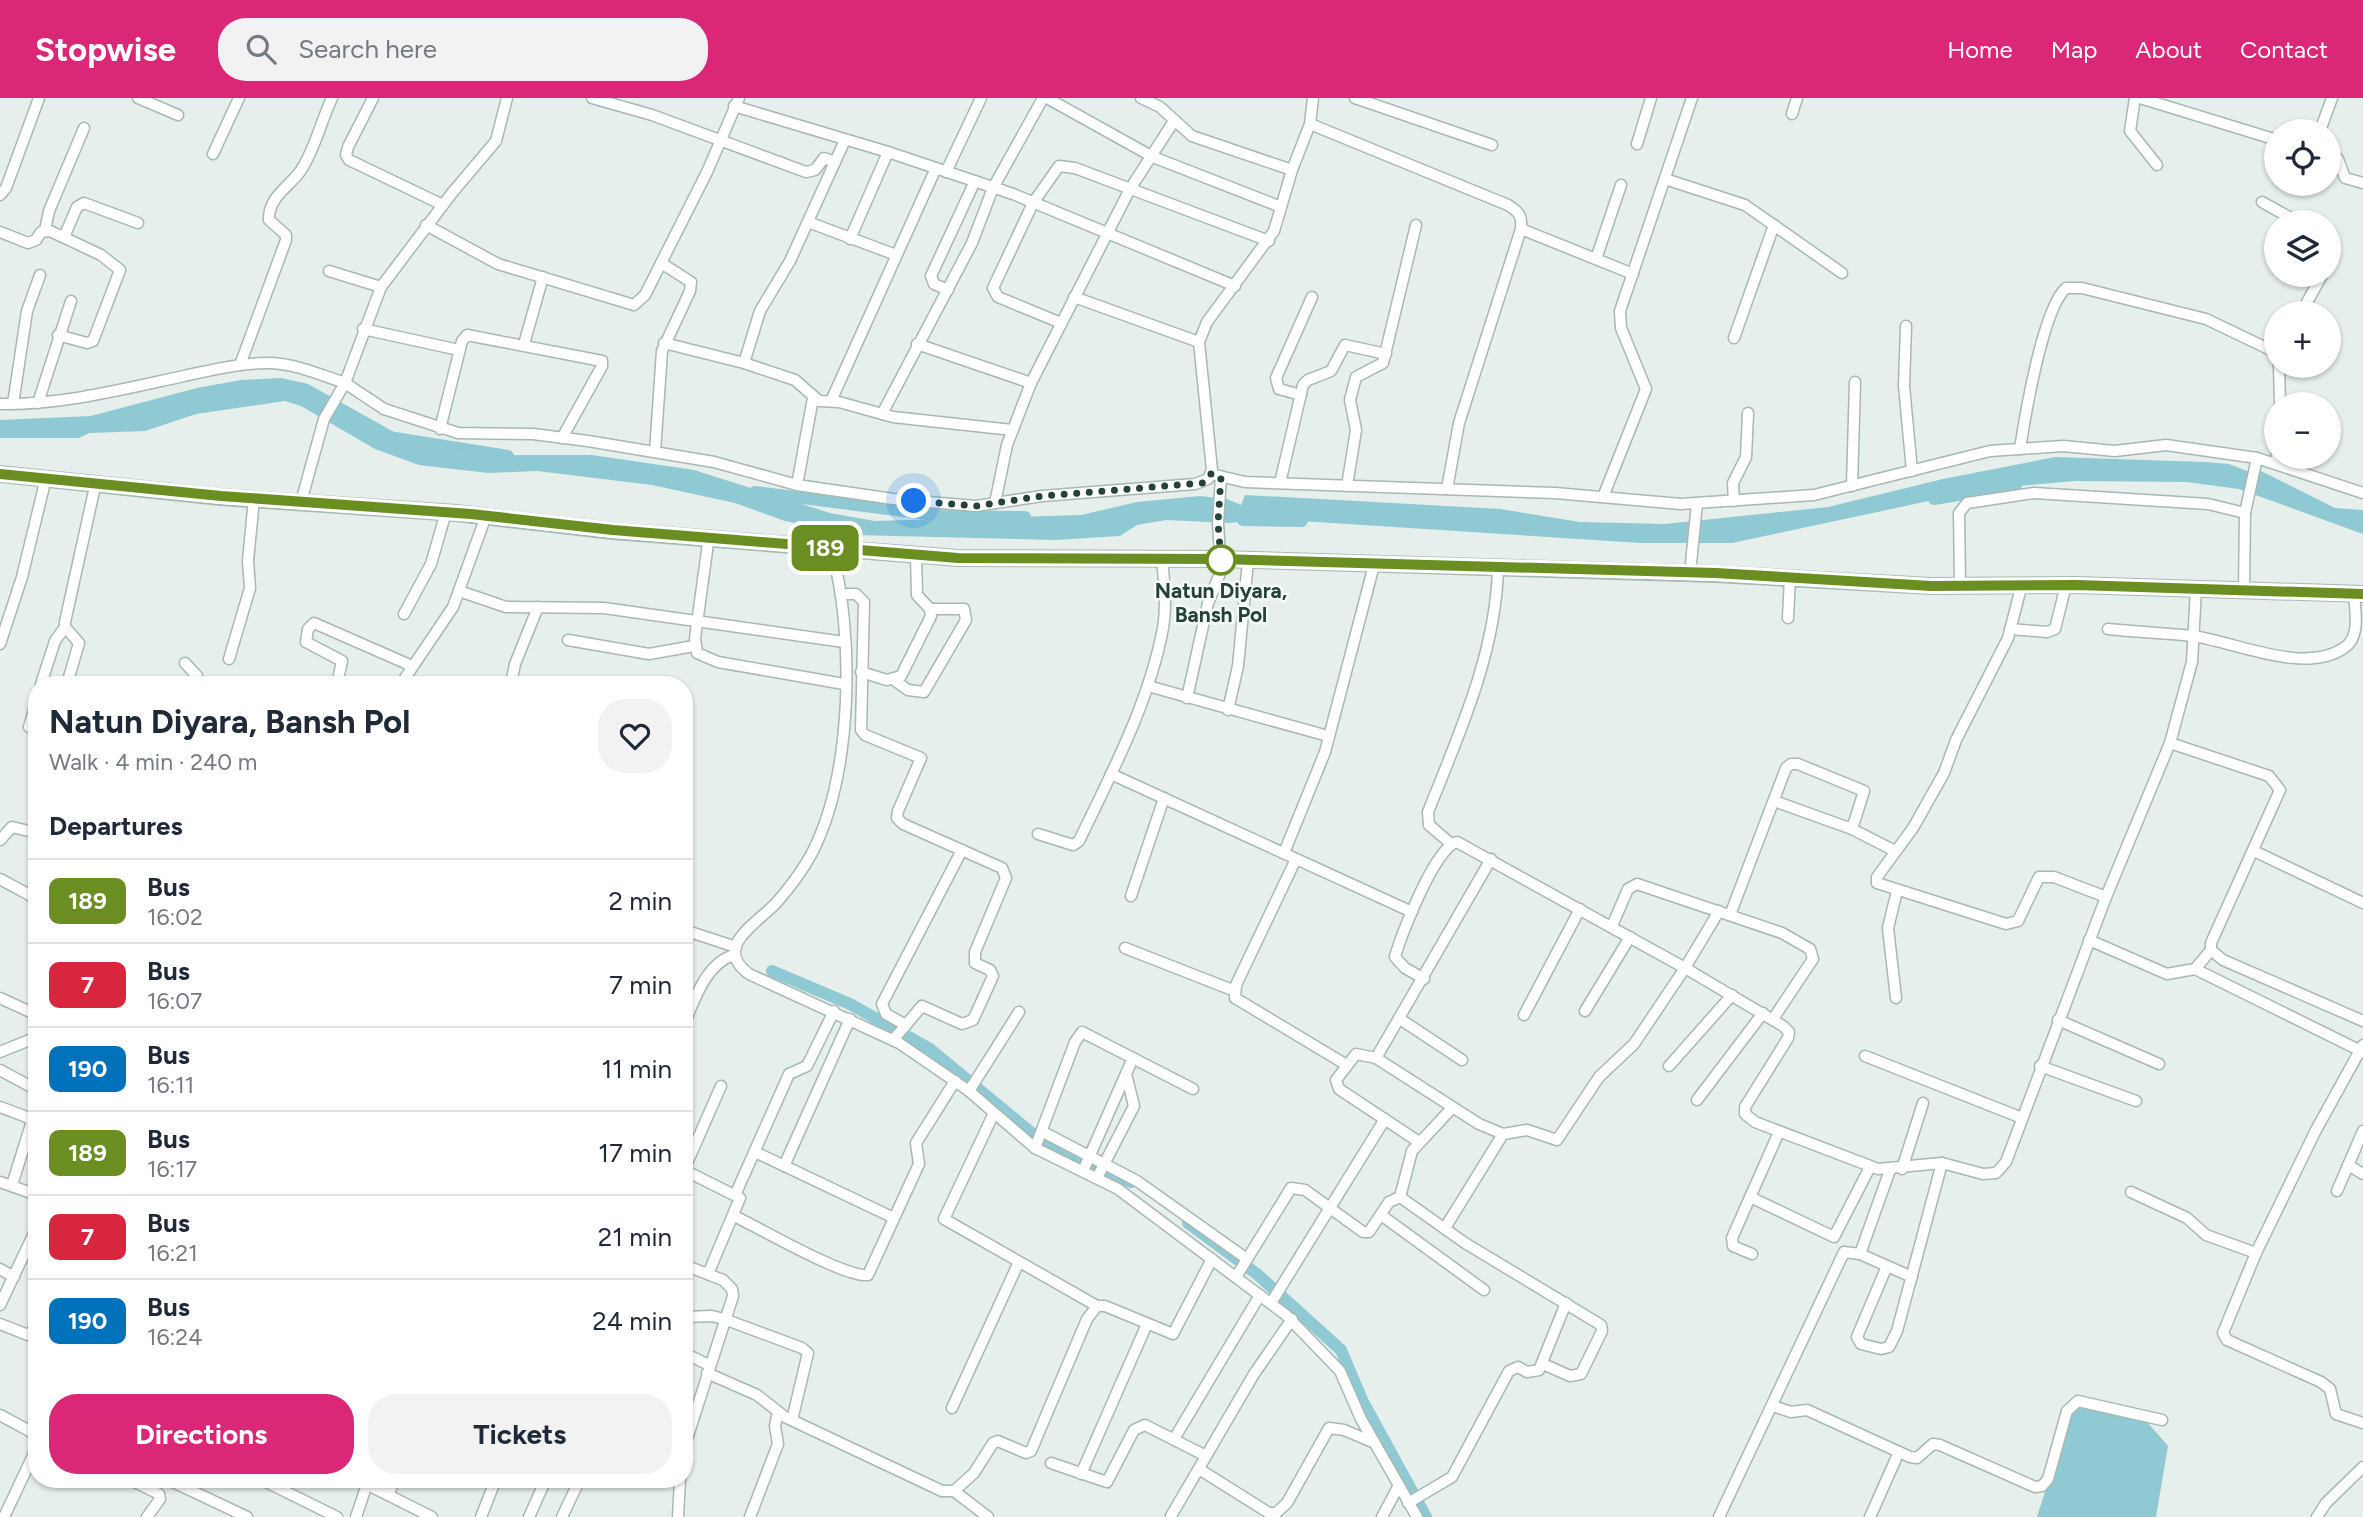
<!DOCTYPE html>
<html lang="en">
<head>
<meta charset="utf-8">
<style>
  body { margin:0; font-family:Figtree,sans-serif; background:#f2f2f3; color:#1f2937; height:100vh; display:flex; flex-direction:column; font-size:26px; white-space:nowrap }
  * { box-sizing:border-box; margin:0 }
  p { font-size:23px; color:#747a83 }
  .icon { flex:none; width:38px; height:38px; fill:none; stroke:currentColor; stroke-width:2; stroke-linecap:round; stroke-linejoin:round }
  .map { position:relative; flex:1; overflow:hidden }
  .details { position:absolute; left:28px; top:578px; width:665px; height:812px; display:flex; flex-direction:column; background:#fff; border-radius:28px; box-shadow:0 2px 5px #0004 }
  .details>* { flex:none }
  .badge { padding:0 14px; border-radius:10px; font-size:24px; line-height:46px }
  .fabs { position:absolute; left:2264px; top:21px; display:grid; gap:14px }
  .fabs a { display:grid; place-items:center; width:77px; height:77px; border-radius:50%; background:#fff; box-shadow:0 2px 5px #0004; font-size:35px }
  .you { position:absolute; width:35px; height:35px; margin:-18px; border:5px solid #fff; border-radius:50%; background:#1a73e8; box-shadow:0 0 0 10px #1a73e833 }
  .map>.badge { position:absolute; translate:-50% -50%; box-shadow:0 0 0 4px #fff }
  h2 { padding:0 21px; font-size:26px; line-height:63px }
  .round { display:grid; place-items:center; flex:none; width:74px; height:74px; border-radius:28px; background:#f2f2f3 }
  .overview { display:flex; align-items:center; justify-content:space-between; height:119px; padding:0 21px }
  h1 { font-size:33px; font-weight:700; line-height:52px }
  .cta { display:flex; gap:14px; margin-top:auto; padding:14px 21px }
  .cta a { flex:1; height:80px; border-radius:28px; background:#db2777; color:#fff; font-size:28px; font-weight:700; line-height:80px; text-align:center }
  .cta a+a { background:#f2f2f3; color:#1f2937 }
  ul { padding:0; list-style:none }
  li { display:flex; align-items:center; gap:21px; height:84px; padding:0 21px; border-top:2px solid #e0e1e3 }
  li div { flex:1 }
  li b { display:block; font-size:26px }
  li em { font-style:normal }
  li .badge { min-width:77px; font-weight:700; text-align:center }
  header { display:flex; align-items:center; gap:42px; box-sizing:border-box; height:98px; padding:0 35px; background:#db2777; color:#fff }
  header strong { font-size:33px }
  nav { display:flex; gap:38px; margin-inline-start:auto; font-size:24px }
  .search { width:490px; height:63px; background:#f2f2f3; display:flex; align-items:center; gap:18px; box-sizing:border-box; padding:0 24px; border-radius:28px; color:#747a83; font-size:26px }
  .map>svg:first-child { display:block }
  .water { fill:#8ec9d4 }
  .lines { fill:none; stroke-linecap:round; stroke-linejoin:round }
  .canal { stroke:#8ec9d4; stroke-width:12 }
  .minor-casing { stroke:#a8b8b2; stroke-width:13 }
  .secondary-casing { stroke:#a4bbb3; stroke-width:18 }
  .minor { stroke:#fff; stroke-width:10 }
  .secondary { stroke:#fff; stroke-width:14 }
  .line-casing { stroke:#fff; stroke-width:16 }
  .line { stroke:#6b8e23; stroke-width:10 }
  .walk { stroke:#24423a; stroke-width:7; stroke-dasharray:0 12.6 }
  .stop-dot { fill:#fff; stroke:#6b8e23; stroke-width:3.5 }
  .labels { text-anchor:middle; stroke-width:5; stroke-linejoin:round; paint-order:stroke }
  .stop-label { font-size:21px; font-weight:bold; fill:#24423a; stroke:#f7fbf9 }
</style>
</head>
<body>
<header>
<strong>Stopwise</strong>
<div class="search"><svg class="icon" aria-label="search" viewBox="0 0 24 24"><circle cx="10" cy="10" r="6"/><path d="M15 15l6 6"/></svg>Search here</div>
<nav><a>Home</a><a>Map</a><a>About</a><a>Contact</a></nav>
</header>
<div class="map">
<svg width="2363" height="1419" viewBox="0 0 2363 1419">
  <rect width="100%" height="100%" fill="#e6efeb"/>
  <!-- water -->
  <g class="water">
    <path d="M281 280 308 286 421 349 462 357H592L694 372 830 415 875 423 1081 417 1137 404 1200 398 1227 401 1241 407 1245 397 1500 411 1580 424 1665 426 1828 409 1943 381 2055 359 2205 364 2229 366 2247 373H2261L2335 410 2363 412V436L2239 391 2186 384 2075 383 1985 391 1732 445H1641L1269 421 1229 425 1166 422 1137 427 1120 438 1056 442 853 437 785 423 735 405 652 387 537 373 488 375 419 367 375 351 301 308 285 303 196 316 145 333 89 335 79 340H0V322L91 318 197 290 241 282Z"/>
    <path d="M2074 1302 2098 1313 2140 1316 2168 1348 2156 1419H2037Z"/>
  </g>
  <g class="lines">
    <!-- canal -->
    <g class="canal">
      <path d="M395 340 508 358"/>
      <path d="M755 394 943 418 1025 419"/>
      <path d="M1934 401 2016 387"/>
      <path d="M1243 422 1302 423"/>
      <path d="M772 873 850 906 930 951 1040 1042 1131 1084"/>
      <path d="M1188 1125 1257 1176 1341 1252 1363 1304 1426 1419"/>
    </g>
    <!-- minor casing -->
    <g class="minor-casing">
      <g id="minor">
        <path d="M138 0 178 17"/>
        <path d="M373 0 348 49 346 57 349 62 443 107"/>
        <path d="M507 0 496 43 452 95 381 189 345 285 384 311 458 335 533 336 588 343 714 364 797 387 893 401 976 408 1042 398 1195 386 1208 381 1212 372 1199 244 1207 224 1274 133 1292 72 1310 26 1313 0"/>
        <path d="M592 0 652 17 806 74 815 72 824 60 835 64"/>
        <path d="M1047 0 1153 59 1281 109"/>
        <path d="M1141 0 1160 9 1192 38 1292 72"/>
        <path d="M1355 0 1492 47"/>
        <path d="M2135 0 2130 33 2157 67"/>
        <path d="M2140 0 2277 42"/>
        <path d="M734 8 888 54 1013 96 1235 188"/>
        <path d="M1792 16 1797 0"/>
        <path d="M1310 26 1508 107C1519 114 1522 117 1521 131L1459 325 1447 391"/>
        <path d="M2320 33 2332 0"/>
        <path d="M1637 46 1651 0"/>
        <path d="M2329 52 2338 61 2345 80 2363 85"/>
        <path d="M213 56 239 0"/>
        <path d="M946 74 981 0"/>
        <path d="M1665 81 1745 107 1842 175"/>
        <path d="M0 97 6 90 39 0"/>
        <path d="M2262 104 2298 124"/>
        <path d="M808 124 896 157"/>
        <path d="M426 127 498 166 634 207 645 197 707 74 739 0"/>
        <path d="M1521 131 1633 176"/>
        <path d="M45 132 49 113 84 30"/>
        <path d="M0 134 28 145 36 142 41 134 50 133 101 157 120 172 93 243 87 245 58 237"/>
        <path d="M64 139 77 109 84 105 138 125"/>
        <path d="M850 141 888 54"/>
        <path d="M1596 161 1621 87"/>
        <path d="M329 173 381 189"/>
        <path d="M948 192 934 186 931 178 975 83"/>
        <path d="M1074 199 1199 244"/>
        <path d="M2301 215 2322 177"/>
        <path d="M1061 225 998 199 993 190 1033 105 1059 68 1075 70 1269 143"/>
        <path d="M1906 228 1904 288 1912 373"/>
        <path d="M363 231 459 252"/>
        <path d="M1734 240 1774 127"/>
        <path d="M664 245 744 265 795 282 819 303 839 304 893 319 1012 332"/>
        <path d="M524 246 543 179"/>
        <path d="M917 246 1031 285"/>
        <path d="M744 265 760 213 790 163 845 42"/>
        <path d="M240 267 286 142V137L269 122C268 98 291 88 301 72 315 51 321 23 332 0"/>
        <path d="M2279 268 2280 306"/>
        <path d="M1301 297 1279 291 1276 280 1312 199"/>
        <path d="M831 303 936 70"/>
        <path d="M38 305 71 203"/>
        <path d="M0 306C62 307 124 291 184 278 212 272 240 265 268 265 294 265 321 277 345 285L324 321 301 404"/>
        <path d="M13 306 27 213 40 177"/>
        <path d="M882 316 972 145 993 90 1043 0"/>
        <path d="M440 331 462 243 467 237 602 263V268L562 340"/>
        <path d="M2020 351C2025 318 2043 210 2066 190H2082L2206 221 2277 255"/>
        <path d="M655 354 662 253 690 193 691 184 661 165"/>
        <path d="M2276 365 2277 354"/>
        <path d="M1211 376 1245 384 1555 395 1681 406 1814 397 1990 353 2063 348 2115 353 2166 347 2257 360 2363 395"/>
        <path d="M1280 385 1303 287 1308 282 1331 273 1345 247 1386 256"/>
        <path d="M797 387 813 300"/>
        <path d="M1347 388 1356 332 1350 302 1356 279 1383 265 1416 127"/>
        <path d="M1852 388 1855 284"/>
        <path d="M1603 399 1646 291 1621 230 1620 213 1692 0"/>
        <path d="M1734 403 1733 385 1746 359 1748 315"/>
        <path d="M995 405 1007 347 1031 285 1130 91 1174 23"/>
        <path d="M709 438 695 540 697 555 718 564 844 586"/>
        <path d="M831 450C855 535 853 675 812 755 803 772 790 789 778 803 760 824 711 848 749 876L899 945 969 993 1035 1050 1118 1091 1286 1217 1340 1273 1361 1321 1417 1419"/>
        <path d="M1690 475 1697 405"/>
        <path d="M2022 486 2008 540 1956 642 1944 675 1913 730 1877 779V785L2006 826 2018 823 2039 779H2054L2106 799"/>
        <path d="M1960 487 1959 415 1967 405 2034 395 2208 406 2245 415"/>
        <path d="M2244 492 2245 415 2257 360"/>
        <path d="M459 493 506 509 604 510 844 544"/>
        <path d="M843 496H856L864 504 861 632 865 637 921 660 898 713 897 720 903 726 1002 770 1006 780 975 854V865L990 872 993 878 973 922 962 926 922 908 893 942"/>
        <path d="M404 516 431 466 446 414"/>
        <path d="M1788 520 1790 480"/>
        <path d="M2010 531 2047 534 2055 531 2066 487"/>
        <path d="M2108 531C2136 534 2165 535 2193 538 2236 544 2304 577 2344 550 2361 539 2355 513 2354 495"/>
        <path d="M568 542 649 556 694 548"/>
        <path d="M0 546 22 479 46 380"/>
        <path d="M229 561 250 490 248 463 254 401"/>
        <path d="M185 565 197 578 198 586"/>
        <path d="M861 574 887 582 901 578 931 518 930 511 917 497 916 456"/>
        <path d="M894 582 908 592 924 594 966 522 964 511H930"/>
        <path d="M41 586 55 543 65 529"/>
        <path d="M67 586 79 545 65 529V524L96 384"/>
        <path d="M337 586 342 563 306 544 308 531 314 525 412 568"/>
        <path d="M401 586 453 509 486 418"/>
        <path d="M511 586 515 566 538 509"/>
        <path d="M1148 588 1328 638"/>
        <path d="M1187 600 1208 505 1221 473 1218 425 1221 379"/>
        <path d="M1228 612 1238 568 1248 463"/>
        <path d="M29 629 37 602"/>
        <path d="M2170 645 2269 678 2280 692 2211 845V852L2223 862 2363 923"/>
        <path d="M1111 676 1412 814"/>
        <path d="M1774 703 1852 731 1895 753"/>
        <path d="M1038 736 1073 747 1079 743C1112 674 1149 605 1163 530 1167 507 1164 483 1162 460"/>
        <path d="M0 742 12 729 37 735"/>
        <path d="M1450 745 1429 727 1428 714C1459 636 1496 555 1498 470"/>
        <path d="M2254 753 2363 805"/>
        <path d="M1284 755 1325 654 1374 467"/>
        <path d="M1296 761 1236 887 1235 900 1345 966"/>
        <path d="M0 781 37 801"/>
        <path d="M1131 798 1164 700"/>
        <path d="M1730 817 1786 670 1791 666H1798L1864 693 1852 731"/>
        <path d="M1612 828 1628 791 1637 786 1782 835 1810 851 1813 861 1773 921"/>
        <path d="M684 832 736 849"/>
        <path d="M2089 842 2167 876 2195 871 2211 852"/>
        <path d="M1125 850 1235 893"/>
        <path d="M36 859H37"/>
        <path d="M2195 871 2363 954"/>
        <path d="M1424 881 1405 870 1395 859C1401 836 1436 748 1457 744L1685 870 1783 928 1789 934 1788 940 1745 1009V1016L1755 1024 1878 1071 1942 1065 1983 1076 1996 1075 2006 1064 2106 799 2170 645 2192 564 2196 491"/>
        <path d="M0 900 37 917"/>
        <path d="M1896 900 1888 830 1897 793"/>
        <path d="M1585 913 1630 839"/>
        <path d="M1524 917 1580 811"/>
        <path d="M1400 921 1462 962"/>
        <path d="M2058 922 2159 966"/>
        <path d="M684 926C695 901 706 865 734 857"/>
        <path d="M906 927 886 916 882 906 962 752"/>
        <path d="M2363 947 2316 1032 2256 1155 2223 1235 2227 1242 2321 1284 2330 1291 2336 1316 2363 1325"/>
        <path d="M0 954 37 939"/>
        <path d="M1865 958 2022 1020"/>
        <path d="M1376 960 1491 761"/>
        <path d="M1669 968 1732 897"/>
        <path d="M2040 968 2136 1003"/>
        <path d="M0 972 37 992"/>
        <path d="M969 993 1019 914"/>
        <path d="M1697 1002 1763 915"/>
        <path d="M0 1009 32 1021"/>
        <path d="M994 1015 944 1121 1097 1208"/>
        <path d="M1043 1034 1137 1083 1247 1161"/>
        <path d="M1419 1044 1339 991 1336 982 1356 956 1376 960 1479 1026 1503 1036 1527 1032 1557 1042 1599 979 1634 946 1685 870 1719 813"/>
        <path d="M1035 1050 1075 944 1082 934 1193 991"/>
        <path d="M755 1054 894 1120"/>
        <path d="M2348 1067 2363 1076"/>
        <path d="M784 1068 850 921"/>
        <path d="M1902 1071 1923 1005"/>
        <path d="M684 1072 740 1100 708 1176"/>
        <path d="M684 1072 721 988"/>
        <path d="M1083 1073 1133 960"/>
        <path d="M1097 1080 1134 1008 1126 976"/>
        <path d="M0 1084 37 1097"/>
        <path d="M12 1087 37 1007"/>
        <path d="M2337 1093 2363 1033"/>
        <path d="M2131 1094 2187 1120 2206 1137 2256 1155"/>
        <path d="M736 1095 789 976 807 968 834 913"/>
        <path d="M1400 1099 1412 1053 1452 1010"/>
        <path d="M1750 1099 1834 1139 1870 1069"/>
        <path d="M1381 1117 1484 1192"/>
        <path d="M734 1118C760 1130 845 1180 868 1177L919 1066 916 1045 955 983"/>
        <path d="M1445 1130 1503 1036"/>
        <path d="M1752 1156 1733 1148 1732 1140 1779 1034"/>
        <path d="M1860 1156 1890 1072"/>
        <path d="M684 1167 723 1182 732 1191 733 1198 684 1350"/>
        <path d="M1887 1168 1857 1239 1861 1246 1881 1251 1889 1249 1897 1233 1942 1065"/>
        <path d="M0 1171 14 1179"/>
        <path d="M1236 1179 1291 1090 1305 1092 1363 1134H1369L1389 1104 1400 1099 1465 1145 1601 1227 1602 1233 1581 1276 1570 1278 1543 1266"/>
        <path d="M1271 1205 1385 1021"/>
        <path d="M0 1207 37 1129"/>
        <path d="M684 1219 712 1218 724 1221 802 1250 808 1255 792 1322"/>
        <path d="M0 1226 28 1237 37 1228"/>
        <path d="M684 1255 709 1267"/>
        <path d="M707 1275 757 1297 785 1319 942 1393H954L974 1375 993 1345 998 1343 1026 1355 1031 1353 1087 1221 1097 1208H1105L1173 1236 1212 1161"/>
        <path d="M1773 1308 1791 1314 1807 1312 1910 1359 1917 1360 1933 1346 1940 1347 2035 1389 2042 1388 2048 1381 2067 1313 2078 1303 2162 1322"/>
        <path d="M952 1310 1018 1166"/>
        <path d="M0 1317 37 1337"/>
        <path d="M1174 1341 1260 1197"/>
        <path d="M1051 1365 1107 1384 1134 1332 1145 1327 1206 1358"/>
        <path d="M1199 1371 1269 1415H1276L1287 1405 1329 1330 1344 1332 1375 1345"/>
        <path d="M1081 1376 1147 1226"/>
        <path d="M129 1381 159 1396 160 1401 147 1419"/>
        <path d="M260 1381 337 1419"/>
        <path d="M356 1381 432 1419"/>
        <path d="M173 1384 247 1419"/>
        <path d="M954 1393 988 1419"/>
        <path d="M388 1397 395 1381"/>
        <path d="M1408 1405 1452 1379 1509 1273 1518 1269 1527 1274 1539 1272 1566 1205"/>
        <path d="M1171 1418 1254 1276 1292 1221"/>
        <path d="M4 1419 37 1349"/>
        <path d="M356 1419 367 1386"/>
        <path d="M481 1419 496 1381"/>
        <path d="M529 1419 546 1381"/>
        <path d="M562 1419 580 1381"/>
        <path d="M678 1419 680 1381"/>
        <path d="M750 1419 778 1346 775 1328 778 1314"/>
        <path d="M1382 1419 1399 1387"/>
        <path d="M1719 1419 1844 1154 1860 1156 1912 1179"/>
        <path d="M1870 1419 1899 1354"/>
        <path d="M2317 1419 2326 1405 2363 1369"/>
      </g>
    </g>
    <!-- secondary casing -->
    <g class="secondary-casing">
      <path id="secondary" d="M0 376 221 399 456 415 613 433 958 460 1220 461 1716 476 1931 488 2076 487 2363 496"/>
    </g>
    <!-- minor -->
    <use href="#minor" class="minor"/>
    <!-- secondary -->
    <use href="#secondary" class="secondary"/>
  </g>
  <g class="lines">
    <!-- line casing -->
    <g class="line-casing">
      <path id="line" d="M0 376 221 398 471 416 613 432 958 460 1220 461 1716 475 1931 488 2076 487 2363 496"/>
    </g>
    <!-- line -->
    <use href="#line" class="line"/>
    <!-- walk -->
    <path class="walk" d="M914 403 976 408 1042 398 1203 385 1211 376 1221 379 1218 425 1221 462"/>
  </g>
  <!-- markers -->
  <circle class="stop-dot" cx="1221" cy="462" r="14"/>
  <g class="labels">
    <!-- stop labels -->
    <g class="stop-label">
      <text x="1221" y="500">Natun Diyara,<tspan x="1221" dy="24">Bansh Pol</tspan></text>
    </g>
  </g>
</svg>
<div class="fabs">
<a><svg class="icon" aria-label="locate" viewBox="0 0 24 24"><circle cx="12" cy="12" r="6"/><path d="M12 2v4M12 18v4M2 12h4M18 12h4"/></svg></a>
<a><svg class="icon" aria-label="layers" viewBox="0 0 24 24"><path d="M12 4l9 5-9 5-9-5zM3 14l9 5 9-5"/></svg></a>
<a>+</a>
<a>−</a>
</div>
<div class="you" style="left:914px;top:403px"></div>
<b class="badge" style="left:825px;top:450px;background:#6b8e23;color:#fff">189</b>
<section class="details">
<div class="overview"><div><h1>Natun Diyara, Bansh Pol</h1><p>Walk · 4 min · 240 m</p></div><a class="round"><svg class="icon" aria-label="heart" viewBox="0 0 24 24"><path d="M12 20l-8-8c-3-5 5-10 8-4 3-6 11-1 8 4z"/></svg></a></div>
<h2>Departures</h2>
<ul>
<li><span class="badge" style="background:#6b8e23;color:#fff">189</span><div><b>Bus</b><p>16:02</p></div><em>2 min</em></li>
<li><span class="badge" style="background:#d7263d;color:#fff">7</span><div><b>Bus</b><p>16:07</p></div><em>7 min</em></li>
<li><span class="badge" style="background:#0072bc;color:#fff">190</span><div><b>Bus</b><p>16:11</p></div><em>11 min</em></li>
<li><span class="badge" style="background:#6b8e23;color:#fff">189</span><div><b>Bus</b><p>16:17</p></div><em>17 min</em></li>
<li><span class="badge" style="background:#d7263d;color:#fff">7</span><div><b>Bus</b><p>16:21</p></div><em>21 min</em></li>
<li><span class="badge" style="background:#0072bc;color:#fff">190</span><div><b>Bus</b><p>16:24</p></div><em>24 min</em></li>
</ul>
<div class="cta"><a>Directions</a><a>Tickets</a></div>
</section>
</div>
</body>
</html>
